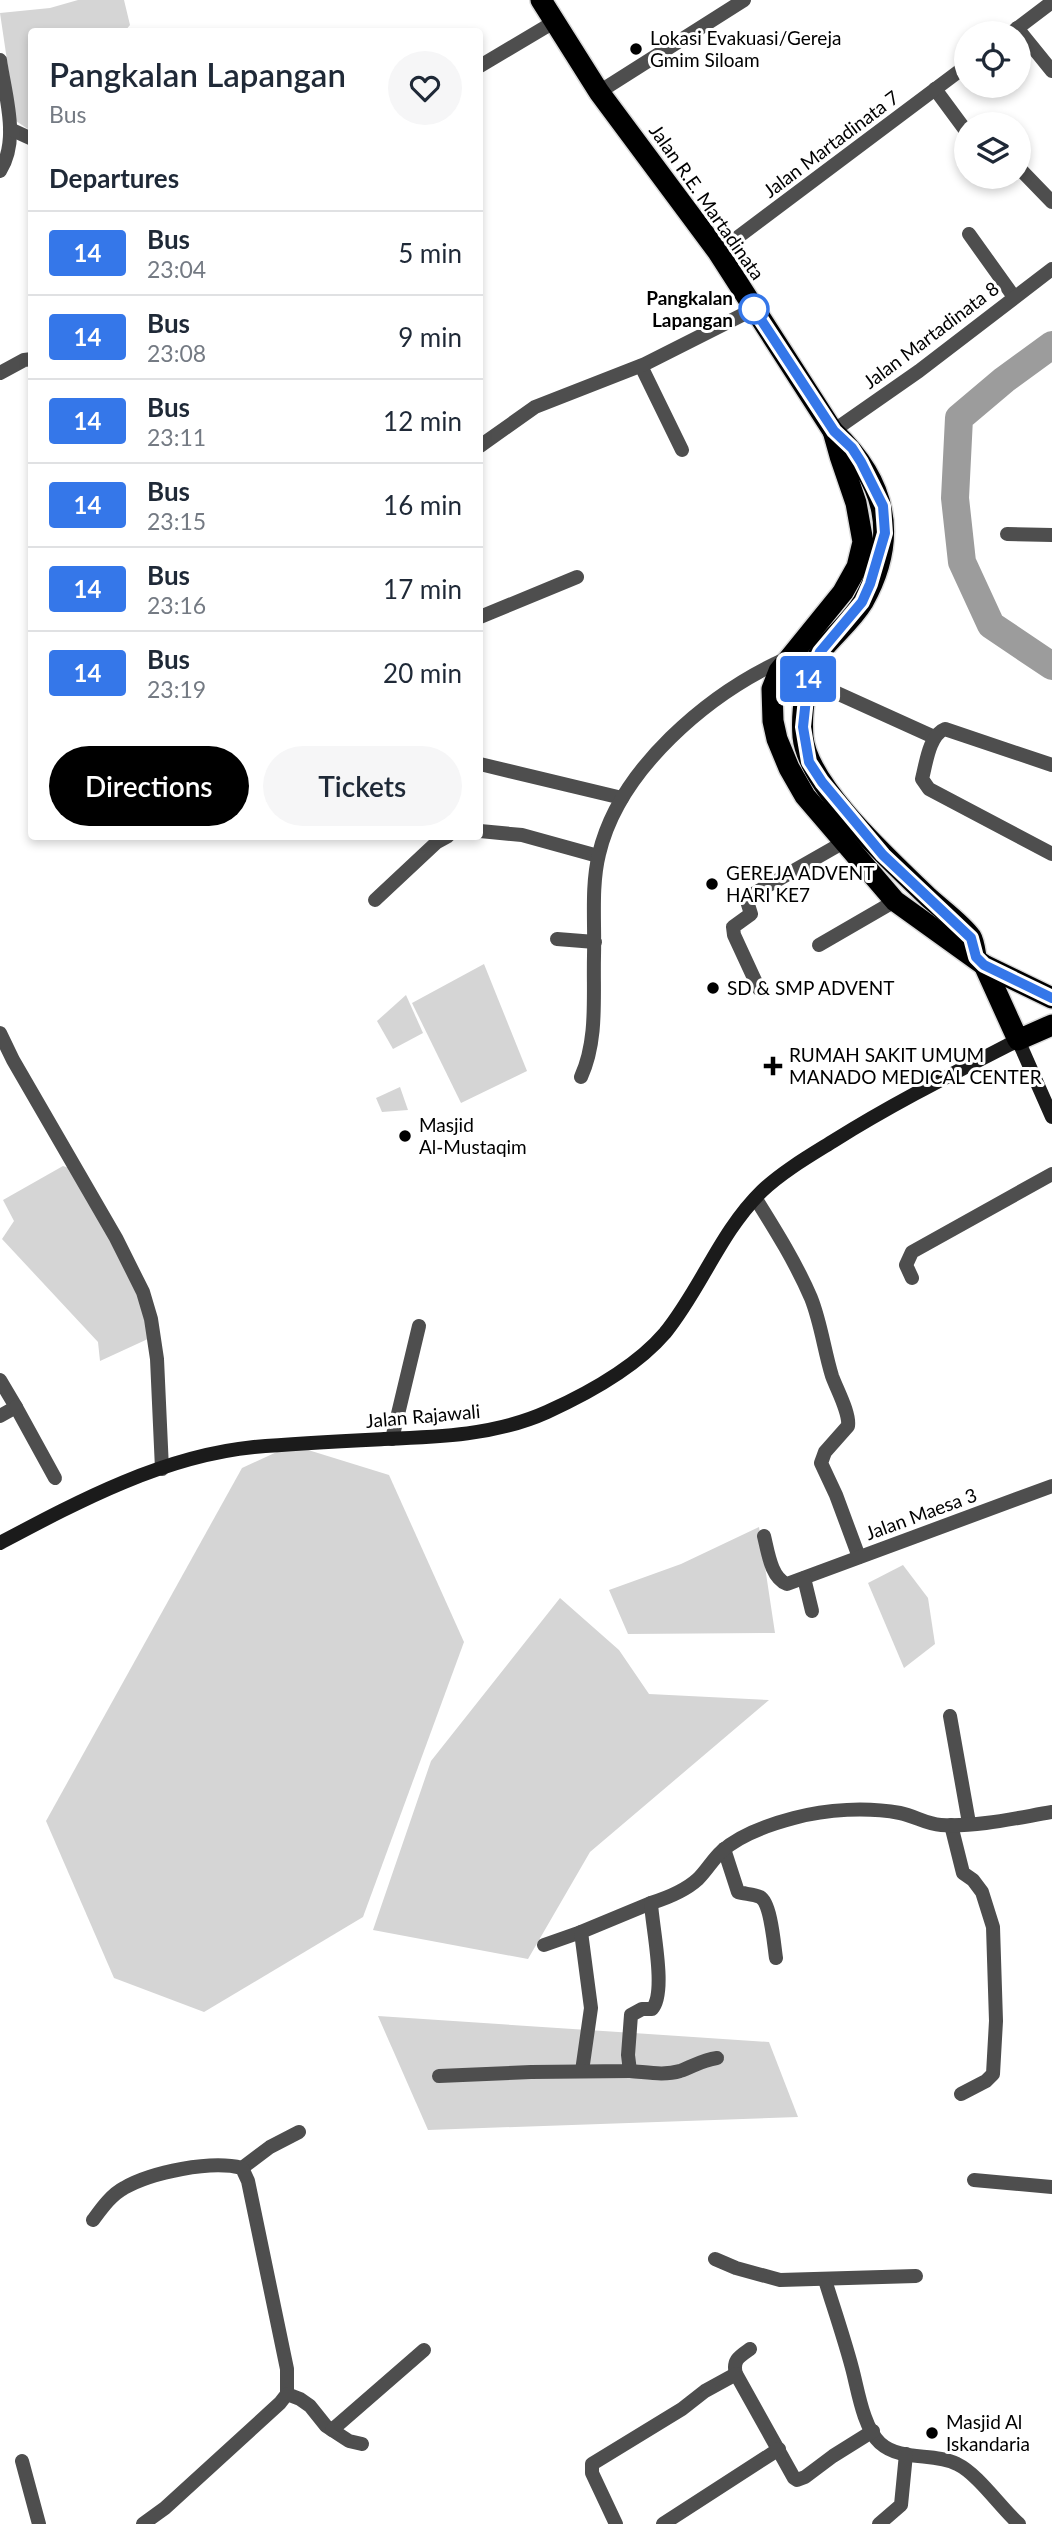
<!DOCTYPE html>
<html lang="en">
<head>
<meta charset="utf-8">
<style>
  body { margin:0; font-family:Lato,sans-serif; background:#f6f6f7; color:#1f2937; height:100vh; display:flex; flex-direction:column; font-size:26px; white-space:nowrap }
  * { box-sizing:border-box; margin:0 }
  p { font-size:23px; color:#747a83 }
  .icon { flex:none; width:38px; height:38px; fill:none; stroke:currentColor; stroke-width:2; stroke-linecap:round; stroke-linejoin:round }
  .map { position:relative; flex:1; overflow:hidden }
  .drawer { position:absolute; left:28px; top:28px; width:455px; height:812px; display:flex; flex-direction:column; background:#fff; border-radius:7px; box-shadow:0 4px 10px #0003 }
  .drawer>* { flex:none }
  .badge { padding:0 14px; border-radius:5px; font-size:24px; line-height:46px }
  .fabs { position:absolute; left:954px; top:21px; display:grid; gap:14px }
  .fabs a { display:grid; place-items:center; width:77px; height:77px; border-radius:50%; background:#fff; box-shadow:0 4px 10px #0003; font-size:35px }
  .map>.badge { position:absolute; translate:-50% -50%; box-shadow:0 0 0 4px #fff }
  h2 { padding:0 21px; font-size:26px; line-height:63px }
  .round { display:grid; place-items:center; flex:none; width:74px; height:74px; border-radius:37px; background:#f6f6f7 }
  .summary { display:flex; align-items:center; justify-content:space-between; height:119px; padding:0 21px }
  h1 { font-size:33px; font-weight:600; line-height:52px }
  .cta { display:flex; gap:14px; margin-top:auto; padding:14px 21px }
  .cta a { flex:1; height:80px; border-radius:42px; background:#000; color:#fff; font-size:28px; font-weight:600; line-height:80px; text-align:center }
  .cta a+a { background:#f6f6f7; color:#1f2937 }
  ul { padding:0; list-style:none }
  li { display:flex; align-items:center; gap:21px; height:84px; padding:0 21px; border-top:2px solid #e0e1e3 }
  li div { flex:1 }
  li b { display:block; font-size:26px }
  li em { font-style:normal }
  li .badge { min-width:77px; font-weight:700; text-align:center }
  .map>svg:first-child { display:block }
  .green { fill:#d5d5d5 }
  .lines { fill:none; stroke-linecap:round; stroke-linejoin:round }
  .river { stroke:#9c9c9c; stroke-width:28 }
  .highway-casing { stroke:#dbdbdb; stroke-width:24 }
  .street { stroke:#4e4e4e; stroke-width:14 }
  .secondary { stroke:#1b1b1b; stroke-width:14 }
  .highway { stroke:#000; stroke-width:21 }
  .line-casing { stroke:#fff; stroke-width:16 }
  .line { stroke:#3577e9; stroke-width:10 }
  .poi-dot { fill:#000; stroke:#fff; stroke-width:2.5 }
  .stop-dot { fill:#fff; stroke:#3577e9; stroke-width:3.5 }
  .labels { text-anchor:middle; stroke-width:6; stroke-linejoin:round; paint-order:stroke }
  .poi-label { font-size:19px; fill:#000; stroke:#fff; text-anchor:start }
  .street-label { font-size:19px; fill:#000; stroke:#fff }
  .stop-label { font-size:19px; font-weight:bold; fill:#000; stroke:#fff; text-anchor:end }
</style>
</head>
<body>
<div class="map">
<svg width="1052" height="2524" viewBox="0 0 1052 2524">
  <rect width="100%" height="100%" fill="#fff"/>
  <!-- green -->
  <g class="green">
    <path d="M78 0H124L130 25 125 31 32 32 31 131 16 121 0 13 50 8Z"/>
    <path d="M484 964 527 1071 461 1103 412 1003Z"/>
    <path d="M406 995 423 1033 393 1049 377 1021Z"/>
    <path d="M400 1087 408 1110 382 1112 376 1098Z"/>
    <path d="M63 1166 72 1169 139 1292 150 1338 100 1361 98 1342 2 1239 14 1221 3 1200Z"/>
    <path d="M292 1445 389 1475 464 1642 363 1917 204 2012 114 1978 46 1821 242 1468Z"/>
    <path d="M759 1527 775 1633 628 1634 609 1590 681 1564Z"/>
    <path d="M903 1565 928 1598 935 1644 904 1668 868 1583Z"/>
    <path d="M560 1598 619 1650 649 1694 769 1700 590 1852 528 1959 373 1930 431 1761Z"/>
    <path d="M378 2016 769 2042 798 2117 428 2130Z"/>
  </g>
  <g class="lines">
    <!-- river -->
    <path class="river" d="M1052 345 1004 380 959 418 955 498 962 562 991 625 1052 666"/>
    <!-- highway casing -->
    <g class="highway-casing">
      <g id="highway">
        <path d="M541 0 599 92 718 252 833 431C886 481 900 536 863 602 852 620 835 634 822 650 806 669 801 713 803 737 808 787 892 862 928 897 940 908 962 924 971 937 974 942 975 951 976 957"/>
        <path d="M833 431 840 456 856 503 863 542 857 567 843 592 779 671 772 689 773 721 777 739 789 768 805 796 895 901 984 965 1052 998"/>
        <path d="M984 965 1018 1040 1052 1025"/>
      </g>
    </g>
    <!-- street -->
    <g class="street">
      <path d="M1017 28 1052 71"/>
      <path d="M1011 33 1052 2"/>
      <path d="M0 60C5 95 20 140 0 171"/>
      <path d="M480 66 554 22"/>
      <path d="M935 89 966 131"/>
      <path d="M599 92 744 0"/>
      <path d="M10 129 32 139"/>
      <path d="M1018 167 1052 202"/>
      <path d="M969 234 1014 297"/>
      <path d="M718 252 966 66"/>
      <path d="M641 366 682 450"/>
      <path d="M0 373 24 360 32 359"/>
      <path d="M833 431 919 371 1052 269"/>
      <path d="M480 446 535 407 645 364 754 309"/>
      <path d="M1007 534 1052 535"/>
      <path d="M480 617 577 577"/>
      <path d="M808 680 934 737"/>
      <path d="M480 764 622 798"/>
      <path d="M1052 765 945 729C929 735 926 764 922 779L929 789 1052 854"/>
      <path d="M480 831 522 835 598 856"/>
      <path d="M375 900 437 842 448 836"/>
      <path d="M557 939 595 942"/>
      <path d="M819 945 895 901"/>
      <path d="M759 989 734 935 733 927 751 914 746 898 844 842"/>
      <path d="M0 1033 13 1060 116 1238 143 1292 151 1319 157 1359 162 1469"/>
      <path d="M581 1077C598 1040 593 996 594 956 595 923 591 886 599 854 619 769 708 694 785 659"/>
      <path d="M756 1199C776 1231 796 1263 811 1298 821 1323 824 1350 832 1376 837 1390 850 1413 848 1426L825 1452 821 1463 836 1495 859 1557"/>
      <path d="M912 1278 906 1265 912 1252 1052 1174"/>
      <path d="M0 1380 16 1407 0 1416"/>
      <path d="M16 1407 55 1478"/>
      <path d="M392 1439 419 1326"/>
      <path d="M764 1536C768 1552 771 1578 787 1584L1052 1486"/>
      <path d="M804 1578 812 1611"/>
      <path d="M950 1716 969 1823"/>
      <path d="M951 1825 963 1873 973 1880 982 1892 993 1927 996 2021 993 2074 986 2081 961 2094"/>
      <path d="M724 1849 738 1892C744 1894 754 1894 760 1897 771 1903 774 1945 776 1958"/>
      <path d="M544 1945 581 1932"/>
      <path d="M582 2071 591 2008 581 1932 651 1903"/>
      <path d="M630 2071C646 2072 664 2076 680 2071 694 2066 702 2060 717 2058"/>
      <path d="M439 2076 531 2072 630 2071 628 2055 631 2015 642 2009H652C667 1993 652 1926 651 1903 667 1898 686 1890 698 1879 707 1870 713 1859 722 1851 741 1834 771 1824 794 1818 827 1809 867 1807 900 1813 915 1816 926 1824 941 1825 978 1827 1016 1818 1052 1812"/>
      <path d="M242 2168 270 2147 299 2132"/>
      <path d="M974 2180 1052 2187"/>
      <path d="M93 2220C102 2208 111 2195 124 2188 152 2172 211 2160 242 2168L248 2181 287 2369V2394L280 2403 165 2508 143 2524"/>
      <path d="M715 2259 736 2268 780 2280 916 2276"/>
      <path d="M825 2280C834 2309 844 2338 852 2368 858 2390 863 2427 880 2443 901 2462 934 2452 957 2464 978 2474 1000 2507 1019 2524"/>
      <path d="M750 2349C740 2356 732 2360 736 2374L794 2478 797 2480 805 2477 833 2456 873 2431"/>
      <path d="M287 2394 300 2399 310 2406 326 2426 349 2441 362 2444"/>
      <path d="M332 2430 424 2350"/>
      <path d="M22 2461 39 2524"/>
      <path d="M616 2524 592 2473V2464L682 2409 705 2391 736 2374"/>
      <path d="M663 2524 779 2449"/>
      <path d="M879 2524 901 2505 906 2454"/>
    </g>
    <!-- secondary -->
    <path class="secondary" d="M0 1543C79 1501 163 1456 254 1447 297 1443 341 1441 384 1439 440 1437 496 1435 547 1412 589 1393 635 1368 665 1333 701 1289 720 1232 762 1191 783 1171 811 1155 835 1140 894 1103 956 1072 1018 1040L1052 1117"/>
    <!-- highway -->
    <use href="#highway" class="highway"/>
  </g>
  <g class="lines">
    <!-- line casing -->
    <g class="line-casing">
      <path id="line" d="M754 309 834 431 852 448 861 462 883 506 885 533 870 584 862 602 820 652 808 680 803 727 809 762 822 782 883 855 971 938 976 957 984 965 1052 998"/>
    </g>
    <!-- line -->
    <use href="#line" class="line"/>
  </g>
  <!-- markers -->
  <g class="poi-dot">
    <circle cx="636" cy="49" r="7"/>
    <circle cx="712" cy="884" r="7"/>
    <circle cx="713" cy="988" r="7"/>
    <path d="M769.5 1055.5h7v7h7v7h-7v7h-7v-7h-7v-7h7z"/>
    <circle cx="405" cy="1136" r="7"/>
    <circle cx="932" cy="2433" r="7"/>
  </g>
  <circle class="stop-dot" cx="754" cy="309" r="14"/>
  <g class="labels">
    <!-- poi labels -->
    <g class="poi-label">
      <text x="650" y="45">Lokasi Evakuasi/Gereja<tspan x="650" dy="22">Gmim Siloam</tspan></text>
      <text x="726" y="880">GEREJA ADVENT<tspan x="726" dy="22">HARI KE7</tspan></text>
      <text x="727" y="995">SD &amp; SMP ADVENT</text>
      <text x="789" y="1062">RUMAH SAKIT UMUM<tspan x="789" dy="22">MANADO MEDICAL CENTER</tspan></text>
      <text x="419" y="1132">Masjid<tspan x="419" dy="22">Al-Mustaqim</tspan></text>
      <text x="946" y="2429">Masjid Al<tspan x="946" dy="22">Iskandaria</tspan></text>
    </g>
    <!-- street labels -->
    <g class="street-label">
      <text transform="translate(831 144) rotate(-37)" y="7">Jalan Martadinata 7</text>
      <text transform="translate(707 202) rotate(55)" y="7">Jalan R.E. Martadinata</text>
      <text transform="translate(931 335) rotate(-37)" y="7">Jalan Martadinata 8</text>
      <text transform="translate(423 1416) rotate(-5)" y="7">Jalan Rajawali</text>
      <text transform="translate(921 1514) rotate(-20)" y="7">Jalan Maesa 3</text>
    </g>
    <!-- stop labels -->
    <g class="stop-label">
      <text x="733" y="305">Pangkalan<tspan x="733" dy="22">Lapangan</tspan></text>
    </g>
  </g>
</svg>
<div class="fabs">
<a><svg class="icon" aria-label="locate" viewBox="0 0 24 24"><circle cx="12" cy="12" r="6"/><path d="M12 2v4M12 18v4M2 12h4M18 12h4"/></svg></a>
<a><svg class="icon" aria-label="layers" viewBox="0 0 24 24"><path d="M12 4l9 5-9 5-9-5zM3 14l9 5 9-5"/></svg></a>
</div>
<b class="badge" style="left:808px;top:679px;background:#3577e9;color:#fff">14</b>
<section class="drawer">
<div class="summary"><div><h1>Pangkalan Lapangan</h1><p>Bus</p></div><a class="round"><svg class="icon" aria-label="heart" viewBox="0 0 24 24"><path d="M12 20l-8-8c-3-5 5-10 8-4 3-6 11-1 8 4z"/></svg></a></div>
<h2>Departures</h2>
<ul>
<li><span class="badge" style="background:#3577e9;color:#fff">14</span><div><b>Bus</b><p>23:04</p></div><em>5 min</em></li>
<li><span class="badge" style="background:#3577e9;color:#fff">14</span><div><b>Bus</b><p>23:08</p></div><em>9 min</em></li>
<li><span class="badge" style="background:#3577e9;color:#fff">14</span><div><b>Bus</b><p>23:11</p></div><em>12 min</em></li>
<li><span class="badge" style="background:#3577e9;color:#fff">14</span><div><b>Bus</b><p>23:15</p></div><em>16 min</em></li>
<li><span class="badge" style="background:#3577e9;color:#fff">14</span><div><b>Bus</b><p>23:16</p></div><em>17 min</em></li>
<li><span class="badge" style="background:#3577e9;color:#fff">14</span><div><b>Bus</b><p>23:19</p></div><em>20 min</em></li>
</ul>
<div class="cta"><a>Directions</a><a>Tickets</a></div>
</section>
</div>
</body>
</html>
